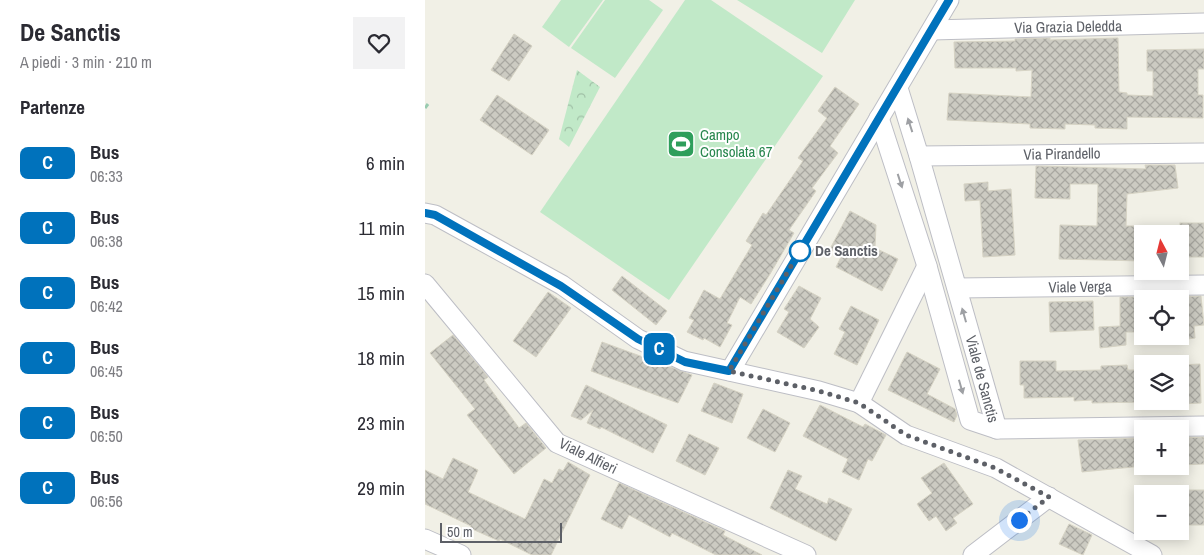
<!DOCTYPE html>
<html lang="it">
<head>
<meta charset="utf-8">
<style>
  body { margin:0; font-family:"Archivo Narrow",sans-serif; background:#f2f2f3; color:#2b2b33; height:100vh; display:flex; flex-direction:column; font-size:19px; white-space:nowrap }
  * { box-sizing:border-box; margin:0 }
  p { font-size:16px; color:#7c7c81 }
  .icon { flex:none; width:28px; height:28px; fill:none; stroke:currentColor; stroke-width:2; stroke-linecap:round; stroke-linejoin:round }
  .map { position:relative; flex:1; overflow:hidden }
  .side { display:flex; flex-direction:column; background:#fff; width:425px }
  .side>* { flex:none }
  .badge { padding:0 10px; border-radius:8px; font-size:18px; line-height:32px }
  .needle { width:32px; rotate:353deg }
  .tools { position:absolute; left:709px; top:225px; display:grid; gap:10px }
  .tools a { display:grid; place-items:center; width:55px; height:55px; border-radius:0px; background:#fff; box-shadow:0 2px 12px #0003; font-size:25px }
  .scale { position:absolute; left:15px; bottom:12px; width:122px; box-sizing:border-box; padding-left:5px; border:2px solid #5d6067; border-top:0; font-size:14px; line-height:18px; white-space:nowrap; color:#5d6067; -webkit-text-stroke:4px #fff; paint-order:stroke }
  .you { position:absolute; width:25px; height:25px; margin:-12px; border:4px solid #fff; border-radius:50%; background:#1a73e8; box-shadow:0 0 0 8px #1a73e833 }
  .map>.badge { position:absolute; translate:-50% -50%; box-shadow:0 0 0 2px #fff }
  h2 { padding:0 20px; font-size:19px; line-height:45px }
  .round { display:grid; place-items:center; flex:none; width:52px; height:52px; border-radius:0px; background:#f2f2f3 }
  .overview { display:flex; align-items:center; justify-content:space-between; height:85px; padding:0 20px }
  h1 { font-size:24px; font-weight:700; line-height:38px }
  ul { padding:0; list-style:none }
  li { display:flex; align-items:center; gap:15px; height:65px; padding:0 20px }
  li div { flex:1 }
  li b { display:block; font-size:19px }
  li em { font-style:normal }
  li .badge { min-width:55px; font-weight:700; text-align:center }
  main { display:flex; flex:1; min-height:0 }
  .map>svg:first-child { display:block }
  .grass { fill:#c1e9c8 }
  .forest { fill:url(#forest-crowns) }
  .building { fill:url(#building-cross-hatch); stroke:#d6d3c4 }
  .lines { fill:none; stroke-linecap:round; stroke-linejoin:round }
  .minor-casing { stroke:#bdbec5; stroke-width:21 }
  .path { stroke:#99cbb0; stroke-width:3; stroke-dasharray:5 2.5; stroke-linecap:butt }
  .minor { stroke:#fff; stroke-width:19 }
  .oneway { fill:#9ea0a4 }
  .line-casing { stroke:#fff; stroke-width:11 }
  .line { stroke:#0072bc; stroke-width:8 }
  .walk { stroke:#5d6067; stroke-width:5; stroke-dasharray:0 9 }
  .stop-dot { fill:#fff; stroke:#0072bc; stroke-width:2.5 }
  .labels { text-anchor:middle; stroke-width:4; stroke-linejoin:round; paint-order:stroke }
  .street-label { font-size:15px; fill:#5d6067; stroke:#fff }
  .leisure-label { font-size:15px; fill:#27864d; stroke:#fff; text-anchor:start }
  .stop-label { font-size:15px; font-weight:bold; fill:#5d6067; stroke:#fff; text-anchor:start }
</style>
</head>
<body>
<main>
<section class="side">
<div class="overview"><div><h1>De Sanctis</h1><p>A piedi · 3 min · 210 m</p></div><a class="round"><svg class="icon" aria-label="heart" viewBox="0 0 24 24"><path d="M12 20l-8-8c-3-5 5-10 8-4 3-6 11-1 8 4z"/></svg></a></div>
<h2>Partenze</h2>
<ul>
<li><span class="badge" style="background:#0072bc;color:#fff">C</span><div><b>Bus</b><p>06:33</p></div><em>6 min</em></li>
<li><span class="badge" style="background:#0072bc;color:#fff">C</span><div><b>Bus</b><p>06:38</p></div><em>11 min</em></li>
<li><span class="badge" style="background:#0072bc;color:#fff">C</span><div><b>Bus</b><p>06:42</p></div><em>15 min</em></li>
<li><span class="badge" style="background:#0072bc;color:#fff">C</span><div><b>Bus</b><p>06:45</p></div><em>18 min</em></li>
<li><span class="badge" style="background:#0072bc;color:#fff">C</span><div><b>Bus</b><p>06:50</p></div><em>23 min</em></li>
<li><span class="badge" style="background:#0072bc;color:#fff">C</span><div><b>Bus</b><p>06:56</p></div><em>29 min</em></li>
</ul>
</section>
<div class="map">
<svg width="779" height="555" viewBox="0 0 779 555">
  <defs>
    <pattern id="forest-crowns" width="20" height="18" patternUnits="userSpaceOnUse" patternTransform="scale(1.25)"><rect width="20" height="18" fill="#c1e9c8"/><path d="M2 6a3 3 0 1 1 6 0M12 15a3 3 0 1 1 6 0" fill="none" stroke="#a0c0a6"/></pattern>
    <pattern id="building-cross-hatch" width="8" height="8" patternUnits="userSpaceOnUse" patternTransform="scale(1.25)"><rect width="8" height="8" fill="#cccbc2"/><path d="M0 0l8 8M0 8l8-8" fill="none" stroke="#a9a8a1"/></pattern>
  </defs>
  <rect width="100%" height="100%" fill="#f1f0e6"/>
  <!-- grass -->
  <g class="grass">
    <path d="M136 0H178L144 47 117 27Z"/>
    <path d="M180 0H224L238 10 190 78 146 48Z"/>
    <path d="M260 0H286L398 76 244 300 115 212Z"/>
    <path d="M312 0H430L397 53Z"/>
  </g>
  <!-- forest -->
  <path class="forest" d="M152 70 175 87 144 147 134 139Z"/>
  <!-- building -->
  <g class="building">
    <path d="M89 34 107 46 84 81 66 70Z"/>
    <path d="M625 38V40L693 38 694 92 702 93V95L728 96V71H722V50L779 49V69H773V95H778V118L702 117V129L670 128V125L640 124V129L605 128V124L522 120 524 93 606 97 607 70 591 71V68H530L529 42 590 41V39Z"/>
    <path d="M410 87 434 104 405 146 413 153 387 188 391 191 364 230 369 233 345 274 326 304 315 297 302 323 307 325 295 347 279 338 278 340 262 332 269 320 264 318 279 290 295 299 327 245 321 241 338 213 341 215 378 161 373 158 402 118 393 111Z"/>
    <path d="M72 95 124 130 107 155 55 120Z"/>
    <path d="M720 165H750L753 188 702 194 701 226H718V261L634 259 635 225 672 226 673 184H645V199L610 198 611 166 721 169Z"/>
    <path d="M563 182V191L586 189 590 255 558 257 555 200 540 201 539 184Z"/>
    <path d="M425 211 451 225 450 248 473 259 457 291 411 267 417 255 405 249Z"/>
    <rect x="755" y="223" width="24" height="34"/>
    <path d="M197 276 242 311 231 325 187 290Z"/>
    <path d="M374 286 396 298 385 319 394 327 379 348 352 332 364 312 359 309Z"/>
    <path d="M123 292 146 308 111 357 88 341Z"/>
    <path d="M776 296 779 325 769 326 770 338 755 340V297Z"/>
    <path d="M695 297H718V332H701V345L675 348 674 327 695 326Z"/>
    <path d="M668 301 669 330 625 332 624 302Z"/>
    <path d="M426 306 454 320 432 365 409 354 420 332 414 329Z"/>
    <path d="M28 335 63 377 59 380 94 428 101 423 121 448 89 474 42 415 50 409 5 353Z"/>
    <path d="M177 342 267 375 253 403 166 371Z"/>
    <path d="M482 352 515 369 502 394 530 409 532 415 529 422 463 390Z"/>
    <path d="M595 361H631V371L676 370V366L702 365 703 370H718V402L667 403V400L649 401V397L599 398V385H595Z"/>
    <path d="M775 364 776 403 755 404V365Z"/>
    <path d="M289 383 318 394 307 423 276 411Z"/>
    <path d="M161 385 242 425 228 453 176 427 175 429 162 423 168 410 156 420 146 416Z"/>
    <path d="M395 405 438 427 440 424 461 435 447 461 443 459 434 480 417 472 423 459 378 436Z"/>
    <path d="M338 409 365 423 350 452 322 438Z"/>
    <path d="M264 434 294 448 280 475 251 461Z"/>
    <path d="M779 437V464L755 465V438Z"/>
    <path d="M718 438V466L657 472 653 440Z"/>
    <path d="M28 458 53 470 43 492 100 519 119 479 127 483 134 469 138 471 143 462 165 475 126 555H107L75 539 74 541 45 528 46 526 0 504V470L18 479Z"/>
    <path d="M519 463 548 504 528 518 532 523 521 531 511 516 504 521 492 504 507 493 496 478Z"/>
    <path d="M363 470 377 476 370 489 402 504 404 498 427 509 411 541 345 508Z"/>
    <path d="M194 483 300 531 298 535 337 555H291L247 533 245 537 204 515 197 529 176 519Z"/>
    <rect x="755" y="490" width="24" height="35"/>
    <path d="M644 524 667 535 658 555 634 544Z"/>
  </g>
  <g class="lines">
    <!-- minor casing -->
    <g class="minor-casing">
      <g id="minor">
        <path d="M507 30 779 23"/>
        <path d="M473 88 494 156 572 429"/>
        <path d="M454 118 502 266 545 420 572 429 779 426"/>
        <path d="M494 156 779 153"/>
        <path d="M0 213 10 215 137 285 213 339 259 361 394 391 434 403 481 435 571 468 727 555"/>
        <path d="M0 284 132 443 381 555"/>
        <path d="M532 288 779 285"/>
        <path d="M305 371 524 0"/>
        <path d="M434 403 502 266"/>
        <path d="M0 539 36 555"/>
        <path d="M548 555 624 497"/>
      </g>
    </g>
    <!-- path -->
    <path class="path" d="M0 108 3 104"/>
    <!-- minor -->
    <use href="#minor" class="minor"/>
  </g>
  <!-- one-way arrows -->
  <defs><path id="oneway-solid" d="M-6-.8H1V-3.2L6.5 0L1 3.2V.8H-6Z" transform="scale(1.25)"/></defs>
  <g class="oneway">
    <use href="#oneway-solid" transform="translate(485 125) rotate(-108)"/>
    <use href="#oneway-solid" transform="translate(475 181) rotate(72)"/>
    <use href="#oneway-solid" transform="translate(539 315) rotate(-106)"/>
    <use href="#oneway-solid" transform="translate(536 387) rotate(74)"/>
  </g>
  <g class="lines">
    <!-- line casing -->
    <g class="line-casing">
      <path id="line" d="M0 213 10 215 136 286 213 339 260 362 304 371 524 0"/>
    </g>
    <!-- line -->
    <use href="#line" class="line"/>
    <!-- walk -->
    <path class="walk" d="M375 251 304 371 394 391 434 403 481 435 570 468 624 497 594 520"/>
  </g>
  <!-- icons -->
  <defs>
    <g id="stadium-square" transform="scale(1.4375)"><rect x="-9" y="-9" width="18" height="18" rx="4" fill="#2e9e5b" stroke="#fff"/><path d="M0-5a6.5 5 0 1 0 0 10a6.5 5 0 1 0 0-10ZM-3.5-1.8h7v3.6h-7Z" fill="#fff"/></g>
  </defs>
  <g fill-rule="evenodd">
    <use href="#stadium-square" x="256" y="144"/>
  </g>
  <!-- markers -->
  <circle class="stop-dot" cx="375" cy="251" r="10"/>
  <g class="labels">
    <!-- street labels -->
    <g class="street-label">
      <text transform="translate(643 27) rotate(-1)" y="5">Via Grazia Deledda</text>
      <text transform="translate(637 154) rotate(-1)" y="5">Via Pirandello</text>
      <text transform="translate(655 287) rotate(-1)" y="5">Viale Verga</text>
      <text transform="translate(557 379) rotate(75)" y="5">Viale de Sanctis</text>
      <text transform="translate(163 456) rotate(26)" y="5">Viale Alfieri</text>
    </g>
    <!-- leisure labels -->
    <g class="leisure-label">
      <text x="275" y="140">Campo<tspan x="275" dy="17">Consolata 67</tspan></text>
    </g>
    <!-- stop labels -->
    <g class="stop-label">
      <text x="390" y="256">De Sanctis</text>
    </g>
  </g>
</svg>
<div class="tools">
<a><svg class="needle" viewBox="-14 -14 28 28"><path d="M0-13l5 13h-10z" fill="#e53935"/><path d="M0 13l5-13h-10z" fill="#7c7c81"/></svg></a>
<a><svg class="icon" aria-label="locate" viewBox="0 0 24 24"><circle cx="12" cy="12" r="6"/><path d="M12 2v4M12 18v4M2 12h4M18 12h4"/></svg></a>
<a><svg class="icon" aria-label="layers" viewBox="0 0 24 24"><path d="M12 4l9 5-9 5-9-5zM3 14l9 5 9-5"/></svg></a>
<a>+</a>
<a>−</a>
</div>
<div class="scale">50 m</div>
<div class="you" style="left:594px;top:520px"></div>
<b class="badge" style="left:234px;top:349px;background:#0072bc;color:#fff">C</b>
</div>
</main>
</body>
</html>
